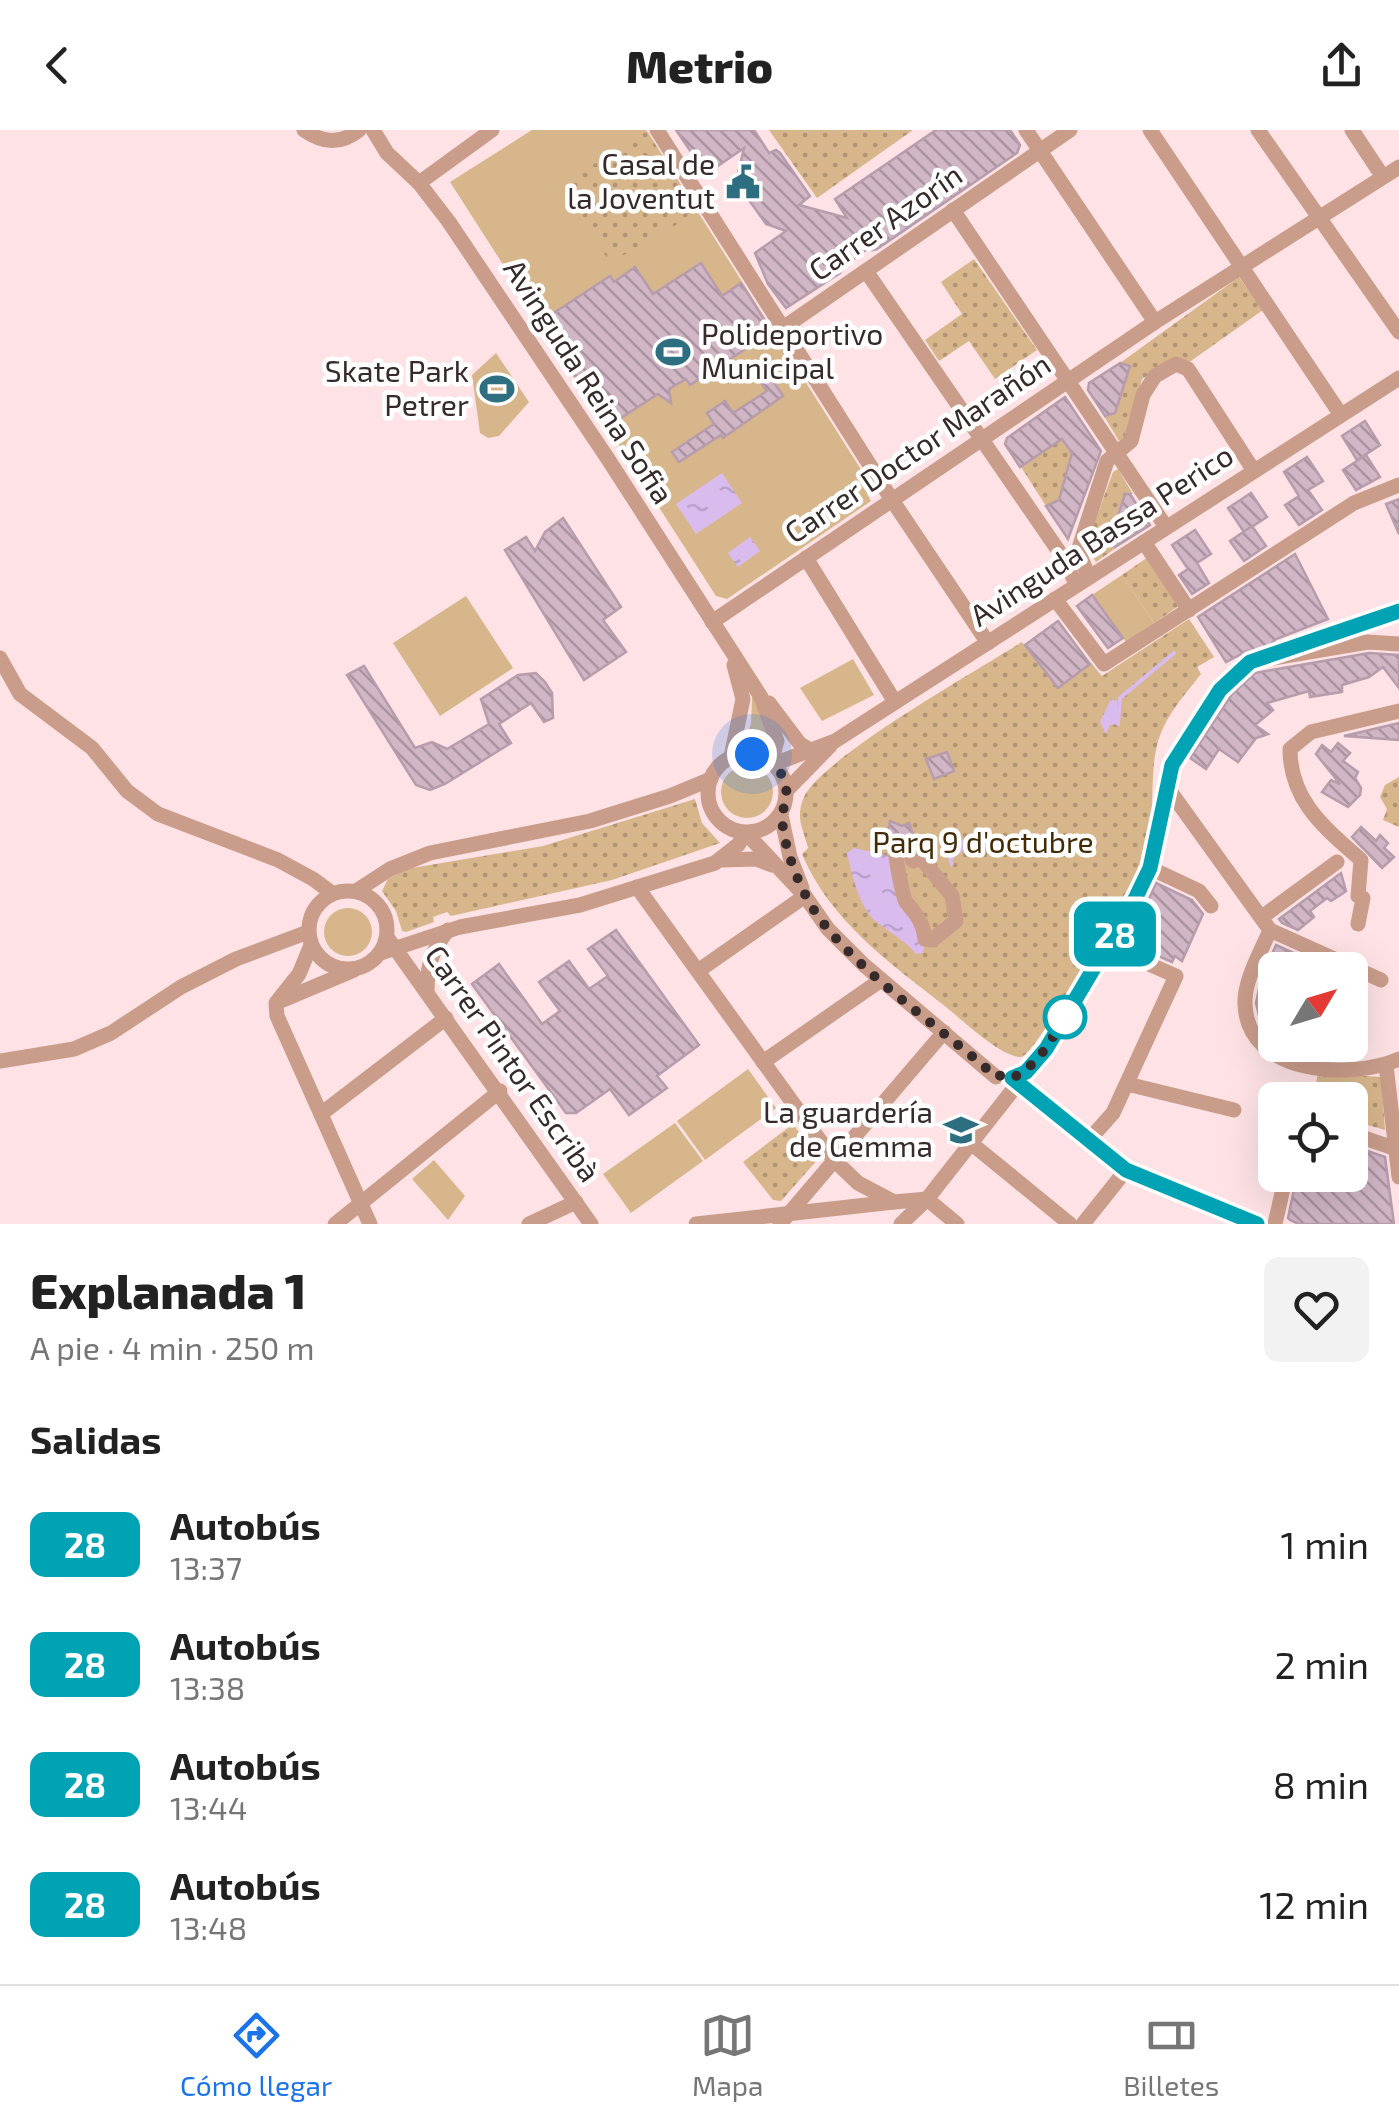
<!DOCTYPE html>
<html lang="es">
<head>
<meta charset="utf-8">
<style>
  body { margin:0; font-family:"Exo 2",sans-serif; background:#f2f2f2; color:#222; height:100vh; display:flex; flex-direction:column; font-size:38px; white-space:nowrap }
  * { box-sizing:border-box; margin:0 }
  p { font-size:32px; color:#767676 }
  .icon { flex:none; width:55px; height:55px; fill:none; stroke:currentColor; stroke-width:2; stroke-linecap:round; stroke-linejoin:round }
  .map { position:relative; height:1094px; overflow:hidden }
  .panel { display:flex; flex-direction:column; background:#fff; flex:1 }
  .panel>* { flex:none }
  .badge { padding:0 20px; border-radius:15px; font-size:35px; line-height:65px }
  .needle { width:65px; rotate:52deg }
  .fabs { position:absolute; left:1258px; top:822px; display:grid; gap:20px }
  .fabs a { display:grid; place-items:center; width:110px; height:110px; border-radius:15px; background:#fff; box-shadow:0 10px 40px #0002; font-size:50px }
  .you { position:absolute; width:50px; height:50px; margin:-25px; border:8px solid #fff; border-radius:50%; background:#1a73e8; box-shadow:0 0 0 15px #1a73e833 }
  .map>.badge { position:absolute; translate:-50% -50%; box-shadow:0 0 0 5px #fff }
  h2 { padding:0 30px; font-size:38px; line-height:90px }
  .round { display:grid; place-items:center; flex:none; width:105px; height:105px; border-radius:15px; background:#f2f2f2 }
  .head { display:flex; align-items:center; justify-content:space-between; height:170px; padding:0 30px }
  h1 { font-size:48px; font-weight:800; line-height:75px }
  ul { padding:0; list-style:none }
  li { display:flex; align-items:center; gap:30px; height:120px; padding:0 30px }
  li div { flex:1 }
  li b { display:block; font-size:38px }
  li em { font-style:normal }
  li .badge { min-width:110px; font-weight:700; text-align:center }
  header { display:flex; justify-content:space-between; align-items:center; height:130px; padding:0 30px; background:#fff; font-size:45px; font-weight:800 }
  .dock { display:flex; justify-content:space-around; align-items:center; height:140px; border-top:2px solid #e0e0e0; background:#fff; font-size:28px; color:#767676 }
  .dock a { display:grid; justify-items:center; gap:5px }
  .dock .on { color:#1a73e8 }
  .map>svg:first-child { display:block }
  .green { fill:#d8b68c }
  .park { fill:url(#park-dots) }
  .water { fill:url(#water-ripples) }
  .lines { fill:none; stroke-linecap:round; stroke-linejoin:round }
  .stream { stroke:#d9bced; stroke-width:4 }
  .building { fill:url(#building-back-hatch); stroke:#b79cac; stroke-width:2.5 }
  .minor { stroke:#ca9d8b; stroke-width:15 }
  .line-casing { stroke:#fff; stroke-width:22 }
  .line { stroke:#00a3b4; stroke-width:15 }
  .walk { stroke:#362a2b; stroke-width:10; stroke-dasharray:0 18 }
  .stop-dot { fill:#fff; stroke:#00a3b4; stroke-width:5 }
  .labels { text-anchor:middle; stroke-width:9; stroke-linejoin:round; paint-order:stroke }
  .poi-label { font-size:30px; fill:#362a2b; stroke:#fff; text-anchor:end }
  .street-label { font-size:30px; fill:#362a2b; stroke:#fff }
  .park-label { font-size:30px; fill:#432b05; stroke:#fff }
</style>
</head>
<body>
<header><svg class="icon" aria-label="back" viewBox="0 0 24 24"><path d="M15 5l-7 7 7 7"/></svg>Metrio<svg class="icon" aria-label="share" viewBox="0 0 24 24"><path d="M12 15V3M7 8l5-5 5 5M5 13v7h14v-7"/></svg></header>
<div class="map">
<svg width="1399" height="1094" viewBox="0 0 1399 1094">
  <defs>
    <pattern id="park-dots" width="8" height="8" patternUnits="userSpaceOnUse" patternTransform="scale(2.5)"><rect width="8" height="8" fill="#d8b68c"/><path d="M2 2h.1M6 6h.1" fill="none" stroke="#b09473" stroke-width="1.8" stroke-linecap="round"/></pattern>
    <pattern id="water-ripples" width="26" height="14" patternUnits="userSpaceOnUse" patternTransform="scale(2.5)"><rect width="26" height="14" fill="#d9bced"/><path d="M2 4q2-2 4 0t4 0M15 11q2-2 4 0t4 0" fill="none" stroke="#bba2cb"/></pattern>
    <pattern id="building-back-hatch" width="6" height="6" patternUnits="userSpaceOnUse" patternTransform="scale(2.5)"><rect width="6" height="6" fill="#d1b6c6"/><path d="M-1 5l2 2M0 0l6 6M5-1l2 2" fill="none" stroke="#aa94a1"/></pattern>
  </defs>
  <rect width="100%" height="100%" fill="#fee2e5"/>
  <!-- green -->
  <g class="green">
    <path d="M532 0H646L874 360 867 364 871 371 727 469 716 466 450 52Z"/>
    <path d="M496 223 529 272 499 306 488 308 480 303 472 245Z"/>
    <path d="M1122 445 1154 493 1126 512 1092 465Z"/>
    <path d="M466 466 513 538 440 586 393 513Z"/>
    <path d="M853 529 874 565 822 591 800 558Z"/>
    <path d="M752 567H755L771 613 767 616 745 611 751 594Z"/>
    <circle cx="747" cy="662" r="26"/>
    <circle cx="348" cy="802" r="24"/>
    <path d="M748 939 776 978 705 1030 677 991Z"/>
    <path d="M675 993 703 1031 631 1083 603 1044Z"/>
    <path d="M434 1030 465 1066 448 1090 412 1049Z"/>
  </g>
  <!-- park -->
  <g class="park">
    <path d="M769 0H913L817 68Z"/>
    <path d="M647 1 698 82 610 133 562 54Z"/>
    <path d="M974 129 1037 220 995 249 969 211 939 231 925 210 962 184 941 152Z"/>
    <path d="M1239 147 1263 180 1188 233 1169 232 1142 249 1127 305 1119 311 1104 286 1115 283 1129 236 1120 233Z"/>
    <path d="M1063 309 1072 323 1059 370 1046 376 1021 337Z"/>
    <path d="M1118 339 1133 364H1125L1111 411 1116 418 1096 432 1086 416 1113 342Z"/>
    <path d="M1148 427 1180 475 1154 493 1122 445Z"/>
    <path d="M1189 489 1214 527 1197 537 1201 544C1184 566 1164 587 1157 615 1149 649 1156 687 1146 721 1140 745 1035 927 1021 927 1002 928 961 889 946 877 890 833 830 791 802 724L808 718C803 698 795 688 804 667 822 628 978 540 1022 512L1058 558 1091 533 1102 546Z"/>
    <path d="M1399 647V697L1383 690 1387 679 1380 667 1385 655Z"/>
    <path d="M695 669 702 693 720 713 612 750 451 786 447 782 433 787 434 792 406 802 402 801 396 781 382 761 388 749 406 739 543 716Z"/>
    <path d="M1318 943 1381 947 1385 1000 1350 990V970H1313Z"/>
    <path d="M793 994 818 1029 781 1071 773 1070 743 1032Z"/>
  </g>
  <!-- water -->
  <g class="water">
    <path d="M722 343 742 373 696 404 676 374Z"/>
    <path d="M750 407 760 421 738 437 728 423Z"/>
    <path d="M1111 569 1117 571 1118 594 1110 595 1106 604 1100 592Z"/>
    <path d="M982 697 986 701 952 730 954 734 951 737 945 721Z"/>
    <path d="M854 718 894 727 925 809 923 823 916 824C904 809 891 804 877 792 859 778 852 745 847 723Z"/>
  </g>
  <g class="lines">
    <!-- stream -->
    <path class="stream" d="M1118 594 1120 568 1174 523"/>
  </g>
  <!-- building -->
  <g class="building">
    <path d="M676 0H754L769 23 776 20 780 23 810 66 799 75 847 88 835 69 936 0H1010L1020 15 1017 23 877 119 872 120 870 117 838 141 840 143 786 178 768 154 755 123 786 101 766 94 736 52 744 18 706 44Z"/>
    <path d="M701 133 722 166 741 153 767 194 748 206 753 214 690 255 686 249 669 259 671 273 658 264 607 297 540 192 610 146 614 152 635 137 653 164Z"/>
    <path d="M1120 233 1130 236 1115 283 1105 286 1088 260 1089 253Z"/>
    <path d="M769 245 783 266 723 308 721 305 679 332 672 322 714 294 707 283 725 271 733 283 767 261 760 251Z"/>
    <path d="M1065 267 1101 321 1068 409 1046 376 1059 370 1072 323 1062 309 1020 337 1005 314 1007 308Z"/>
    <path d="M1365 291 1380 315 1357 330 1342 306Z"/>
    <path d="M1366 325 1380 347 1356 360 1343 340Z"/>
    <path d="M1307 327 1323 351 1308 360 1322 380 1299 395 1285 375 1299 366 1284 342Z"/>
    <path d="M1251 363 1267 387 1244 402 1228 378Z"/>
    <path d="M1125 364H1130L1150 395 1115 417 1110 411Z"/>
    <path d="M1399 369V404L1386 374Z"/>
    <path d="M563 388 621 477 603 490 626 522 584 550 505 420 526 407 535 421 545 402Z"/>
    <path d="M1252 396 1266 416 1244 431 1230 411Z"/>
    <path d="M1195 400 1211 424 1197 433 1209 453 1192 464 1179 445 1188 439 1172 415Z"/>
    <path d="M1295 424 1328 489 1276 509 1267 518 1247 521 1226 532 1198 487Z"/>
    <path d="M1092 465 1123 508 1108 518 1077 476Z"/>
    <path d="M1058 491 1090 534 1058 558 1025 515Z"/>
    <path d="M1369 523 1399 525V558L1383 537 1369 547 1342 555V562L1310 567 1309 561 1267 573 1273 580 1255 595 1268 604 1256 608 1238 632 1219 619 1206 639 1190 628 1232 564 1255 543Z"/>
    <path d="M364 536 415 618 432 612 447 619 489 594 481 569 518 545 536 543 545 552 552 563 553 588 544 592 531 573 499 594 511 613 445 654 430 660 416 655 347 545Z"/>
    <path d="M1399 593V610L1344 606Z"/>
    <path d="M1338 613 1350 623 1343 631 1358 642 1355 648 1361 658 1360 665 1348 677 1322 662 1331 650 1340 654 1316 624 1322 615 1331 622Z"/>
    <path d="M947 622 954 641 934 649 926 629Z"/>
    <path d="M890 691 902 696 909 693 916 714 896 703 885 709 876 704 889 698Z"/>
    <path d="M1361 697 1376 711 1380 705 1388 713 1384 718 1394 727 1382 738 1352 707Z"/>
    <path d="M1341 743 1346 761 1342 764 1331 771 1327 768 1310 781 1314 787 1298 800 1282 793 1279 789Z"/>
    <path d="M1156 753 1192 770 1203 784 1182 831 1175 826 1172 832 1129 813Z"/>
    <path d="M616 800 699 915 657 946 667 958 629 985 610 959 576 983H566L472 854 499 834 542 894 560 881 539 852 569 831 589 859 608 846 588 819Z"/>
    <path d="M1276 815 1331 840H1275V910L1261 893 1256 873 1261 850Z"/>
    <path d="M1350 1015 1385 1027 1394 1094H1299L1290 1090 1288 1088 1297 1045H1350Z"/>
  </g>
  <g class="lines">
    <!-- minor -->
    <g class="minor">
      <path d="M304 0C323 13 340 15 359 0"/>
      <path d="M373 0 387 23 419 53 449 92 608 329 761 567 777 611 771 632"/>
      <path d="M657 0 892 370 988 513"/>
      <path d="M1026 0 1155 192"/>
      <path d="M1150 0 1341 285"/>
      <path d="M1258 0 1399 202"/>
      <path d="M1352 0 1383 47"/>
      <path d="M419 53 492 0"/>
      <path d="M953 80 1166 397"/>
      <path d="M866 141 1060 423 1077 455"/>
      <path d="M783 198 1070 0"/>
      <path d="M1144 412 1189 480"/>
      <path d="M806 428 895 572"/>
      <path d="M1089 447 1078 421 1107 331 1131 311 1143 265 1155 246 1176 234 1188 239 1254 341"/>
      <path d="M1055 469 1104 534 1354 373 1399 355"/>
      <path d="M712 492 1155 192 1399 37"/>
      <path d="M1280 520 1399 481"/>
      <path d="M0 528 20 564 92 618 127 661 158 684 278 730 313 749 332 763"/>
      <path d="M769 573 800 614 812 621"/>
      <circle cx="747" cy="663" r="39"/>
      <path d="M731 627 743 569 734 535"/>
      <path d="M774 634 835 611 1399 248"/>
      <path d="M1167 657 1270 800C1261 822 1244 850 1245 874 1247 945 1351 950 1399 929"/>
      <path d="M787 660 830 616"/>
      <path d="M781 685 790 727 802 758"/>
      <path d="M746 703 805 766 828 799 864 835 996 947"/>
      <path d="M895 714 909 722 913 731 921 728 952 766 956 791 932 810 925 809C923 792 916 784 906 772 903 768 894 722 895 714Z"/>
      <path d="M722 730 756 729 772 735"/>
      <path d="M1150 738 1199 761 1211 776"/>
      <path d="M637 757 834 1030 858 1053 894 1072 927 1069 957 1094"/>
      <circle cx="348" cy="800" r="39"/>
      <path d="M356 761 390 739 430 723 590 691 670 666 711 649"/>
      <path d="M1262 787 1337 732"/>
      <path d="M1358 794 1363 768 1358 766 1361 730C1325 698 1290 671 1290 619L1311 602 1399 581"/>
      <path d="M1270 800 1381 850"/>
      <path d="M387 807 591 1094"/>
      <path d="M311 815 299 844 276 873 277 886 370 1094"/>
      <path d="M381 823 460 797 580 775 715 733 739 714 744 703"/>
      <path d="M698 841 805 766"/>
      <path d="M427 863C427 835 431 822 448 800"/>
      <path d="M278 872 354 840"/>
      <path d="M0 931 74 919 111 903 181 857 236 829 308 802"/>
      <path d="M763 932 881 850"/>
      <path d="M1386 935 1399 1047"/>
      <path d="M1013 948 1025 942 1045 919 1137 767 1150 738 1171 635 1220 560 1250 532 1368 512 1399 514"/>
      <path d="M1014 953 1126 1040 1257 1094"/>
      <path d="M1127 954 1234 980"/>
      <path d="M321 984 446 888"/>
      <path d="M1350 1003 1399 1020"/>
      <path d="M1089 1010 1113 983 1176 846 1108 816"/>
      <path d="M972 1014 1070 1094"/>
      <path d="M335 1094 500 961"/>
      <path d="M529 1094 576 1072"/>
      <path d="M696 1094 894 1072"/>
      <path d="M780 1094 944 902"/>
      <path d="M901 1094 927 1069 1012 961 1014 953"/>
      <path d="M1083 1094 1126 1040"/>
      <path d="M1275 1094 1286 1045"/>
    </g>
  </g>
  <g class="lines">
    <!-- line casing -->
    <g class="line-casing">
      <path id="line" d="M1257 1094 1126 1040 1012 948 1026 942 1046 919 1136 767 1150 738 1172 635 1220 560 1250 532 1399 481"/>
    </g>
    <!-- line -->
    <use href="#line" class="line"/>
    <!-- walk -->
    <path class="walk" d="M752 624C772 629 789 645 786 667 786 675 781 682 782 689 784 714 793 740 804 762 833 827 943 898 996 947L1005 944 1012 948C1038 936 1051 910 1065 887"/>
  </g>
  <!-- icons -->
  <defs>
    <g id="civic-bare" transform="scale(2.7)"><path d="M-.6-6.5H3V-4.5H.6V-3L4-1V1h2V6H-6V1h2V-1L-.6-3ZM-1.2 2.5V6h2.4V2.5Z" fill="#2d6f81" stroke="#fff" stroke-width="2.5" paint-order="stroke"/></g>
    <g id="stadium-bare" transform="scale(2.7)"><path d="M0-5a6.5 5 0 1 0 0 10a6.5 5 0 1 0 0-10ZM-3.5-1.8h7v3.6h-7Z" fill="#2d6f81" stroke="#fff" stroke-width="2.5" paint-order="stroke"/></g>
    <g id="school-bare" transform="scale(2.7)"><path d="M0-5L7-2L0 1L-7-2ZM-4 1L0 2.5L4 1V4Q0 6-4 4Z" fill="#2d6f81" stroke="#fff" stroke-width="2.5" paint-order="stroke"/></g>
  </defs>
  <g fill-rule="evenodd">
    <use href="#civic-bare" x="743" y="52"/>
    <use href="#stadium-bare" x="673" y="222"/>
    <use href="#stadium-bare" x="497" y="259"/>
    <use href="#school-bare" x="961" y="1000"/>
  </g>
  <!-- markers -->
  <circle class="stop-dot" cx="1065" cy="887" r="20"/>
  <g class="labels">
    <!-- poi labels -->
    <g class="poi-label">
      <text x="715" y="45">Casal de<tspan x="715" dy="34">la Joventut</tspan></text>
      <text x="701" y="215" text-anchor="start">Polideportivo<tspan x="701" dy="34">Municipal</tspan></text>
      <text x="469" y="252">Skate Park<tspan x="469" dy="34">Petrer</tspan></text>
      <text x="933" y="993">La guardería<tspan x="933" dy="34">de Gemma</tspan></text>
    </g>
    <!-- street labels -->
    <g class="street-label">
      <text transform="translate(886 93) rotate(-35)" y="10">Carrer Azorín</text>
      <text transform="translate(588 252) rotate(57)" y="10">Avinguda Reina Sofia</text>
      <text transform="translate(918 319) rotate(-34)" y="10">Carrer Doctor Marañón</text>
      <text transform="translate(1102 406) rotate(-33)" y="10">Avinguda Bassa Perico</text>
      <text transform="translate(512 934) rotate(55)" y="10">Carrer Pintor Escribà</text>
    </g>
    <!-- park labels -->
    <g class="park-label">
      <text x="983" y="723">Parq 9 d'octubre</text>
    </g>
  </g>
</svg>
<div class="fabs">
<a><svg class="needle" viewBox="-14 -14 28 28"><path d="M0-13l5 13h-10z" fill="#e53935"/><path d="M0 13l5-13h-10z" fill="#767676"/></svg></a>
<a><svg class="icon" aria-label="locate" viewBox="0 0 24 24"><circle cx="12" cy="12" r="6"/><path d="M12 2v4M12 18v4M2 12h4M18 12h4"/></svg></a>
</div>
<div class="you" style="left:752px;top:624px"></div>
<b class="badge" style="left:1115px;top:804px;background:#00a3b4;color:#fff">28</b>
</div>
<section class="panel">
<div class="head"><div><h1>Explanada 1</h1><p>A pie · 4 min · 250 m</p></div><a class="round"><svg class="icon" aria-label="heart" viewBox="0 0 24 24"><path d="M12 20l-8-8c-3-5 5-10 8-4 3-6 11-1 8 4z"/></svg></a></div>
<h2>Salidas</h2>
<ul>
<li><span class="badge" style="background:#00a3b4;color:#fff">28</span><div><b>Autobús</b><p>13:37</p></div><em>1 min</em></li>
<li><span class="badge" style="background:#00a3b4;color:#fff">28</span><div><b>Autobús</b><p>13:38</p></div><em>2 min</em></li>
<li><span class="badge" style="background:#00a3b4;color:#fff">28</span><div><b>Autobús</b><p>13:44</p></div><em>8 min</em></li>
<li><span class="badge" style="background:#00a3b4;color:#fff">28</span><div><b>Autobús</b><p>13:48</p></div><em>12 min</em></li>
</ul>
</section>
<nav class="dock">
<a class="on"><svg class="icon" aria-label="directions" viewBox="0 0 24 24"><path d="M12 3l9 9-9 9-9-9zM9 14v-3h6M13 9l2 2-2 2"/></svg>Cómo llegar</a>
<a><svg class="icon" aria-label="map" viewBox="0 0 24 24"><path d="M3 6l6-2 6 2 6-2v14l-6 2-6-2-6 2zM9 4v14M15 6v14"/></svg>Mapa</a>
<a><svg class="icon" aria-label="tickets" viewBox="0 0 24 24"><path d="M3 7h18v10H3zM15 7v10"/></svg>Billetes</a>
</nav>
</body>
</html>
